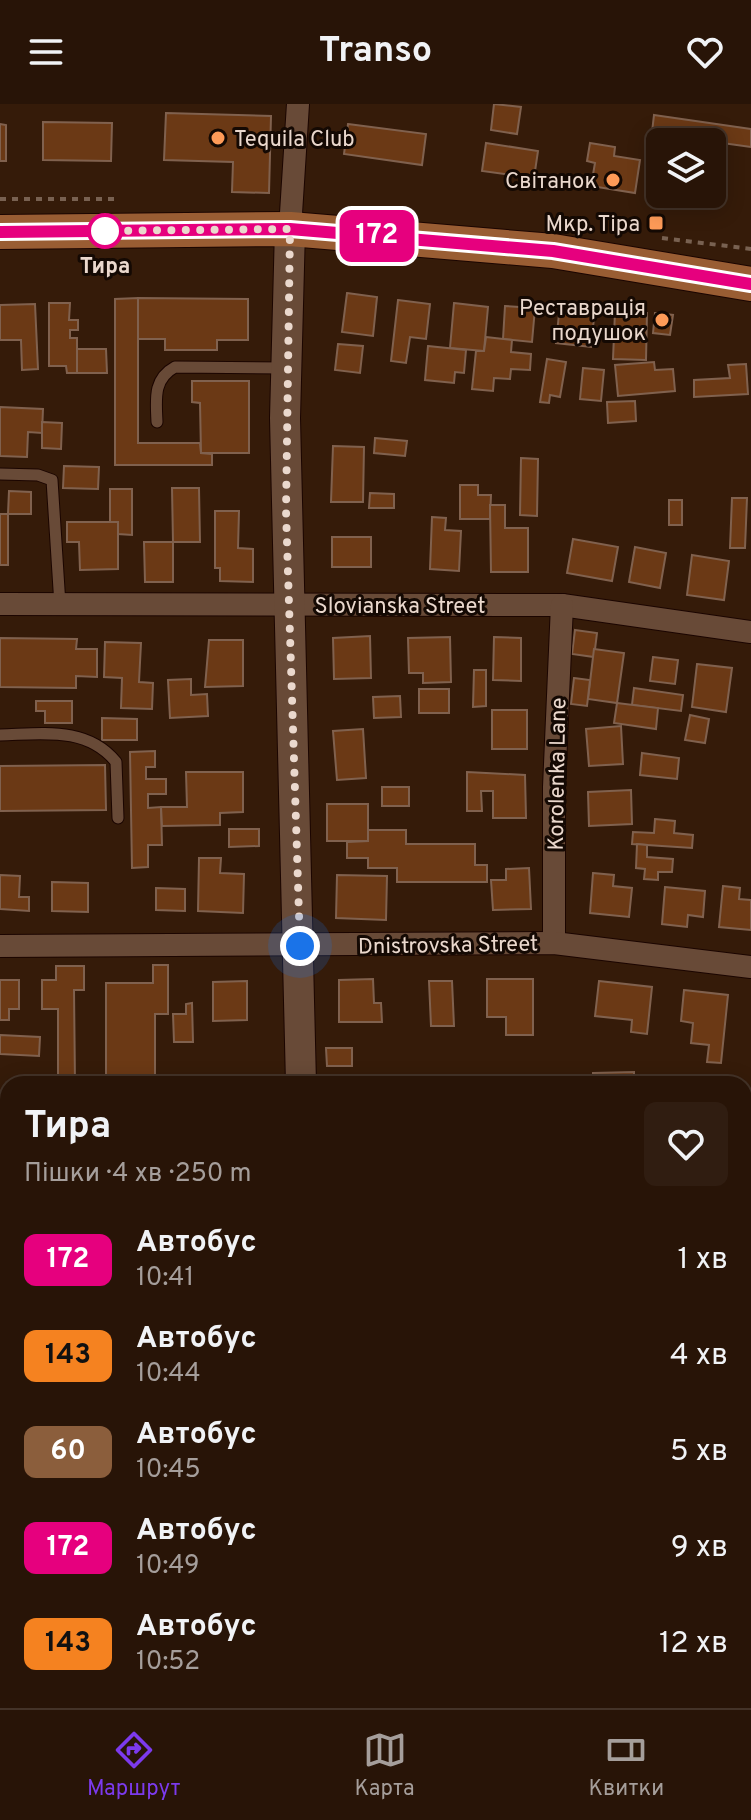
<!DOCTYPE html>
<html lang="uk">
<head>
<meta charset="utf-8">
<style>
  body { margin:0; font-family:Overpass,sans-serif; background:#301d11; color:#f1f3f6; height:100vh; display:flex; flex-direction:column; font-size:30px; white-space:nowrap }
  * { box-sizing:border-box; margin:0 }
  p { font-size:26px; color:#a59e9b }
  .icon { flex:none; width:44px; height:44px; fill:none; stroke:currentColor; stroke-width:2; stroke-linecap:round; stroke-linejoin:round }
  .map { position:relative; flex:1; overflow:hidden }
  .details { position:absolute; left:0px; top:972px; width:752px; height:632px; display:flex; flex-direction:column; background:#281407; border-radius:24px 24px 0 0; box-shadow:0 4px 20px #0003,0 0 0 2px #443328 }
  .details>* { flex:none }
  .badge { padding:0 16px; border-radius:12px; font-size:28px; line-height:52px }
  .tools { position:absolute; left:646px; top:24px; display:grid; gap:16px }
  .tools a { display:grid; place-items:center; width:80px; height:80px; border-radius:12px; background:#281407; box-shadow:0 4px 20px #0003,0 0 0 2px #443328; font-size:40px }
  .you { position:absolute; width:40px; height:40px; margin:-20px; border:6px solid #fff; border-radius:50%; background:#1a73e8; box-shadow:0 0 0 12px #1a73e833 }
  .map>.badge { position:absolute; translate:-50% -50%; box-shadow:0 0 0 4px #fff }
  .round { display:grid; place-items:center; flex:none; width:84px; height:84px; border-radius:12px; background:#301d11 }
  .head { display:flex; align-items:center; justify-content:space-between; height:136px; padding:0 24px }
  h1 { font-size:38px; font-weight:700; line-height:60px }
  ul { padding:0; list-style:none }
  li { display:flex; align-items:center; gap:24px; height:96px; padding:0 24px }
  li div { flex:1 }
  li b { display:block; font-size:30px }
  li em { font-style:normal }
  li .badge { min-width:88px; font-weight:700; text-align:center }
  header { display:flex; justify-content:space-between; align-items:center; height:104px; padding:0 24px; background:#281407; font-size:36px; font-weight:700 }
  .dock { display:flex; justify-content:space-around; align-items:center; height:112px; border-top:2px solid #443328; background:#281407; font-size:22px; color:#a59e9b }
  .dock a { display:grid; justify-items:center; gap:4px }
  .dock .on { color:#7c3aed }
  .map>svg:first-child { display:block }
  .green { fill:#4d2506 }
  .building { fill:#6b3915; stroke:#80614e; stroke-width:2 }
  .lines { fill:none; stroke-linecap:round; stroke-linejoin:round }
  .lane-casing { stroke:#1b0500; stroke-width:13 }
  .street-casing { stroke:#1b0500; stroke-width:24 }
  .secondary-casing { stroke:#1b0500; stroke-width:32 }
  .primary-casing { stroke:#1b0500; stroke-width:36 }
  .path { stroke:#786151; stroke-width:4; stroke-dasharray:6 6; stroke-linecap:butt }
  .lane { stroke:#684a37; stroke-width:11 }
  .street { stroke:#684a37; stroke-width:22 }
  .secondary { stroke:#684a37; stroke-width:30 }
  .primary { stroke:#995d33; stroke-width:34 }
  .line-casing { stroke:#fff; stroke-width:18 }
  .line { stroke:#e6007e; stroke-width:12 }
  .walk { stroke:#ead8cd; stroke-width:8; stroke-dasharray:0 14.4 }
  .poi-dot { fill:#fe9b58; stroke:#140903; stroke-width:3 }
  .stop-dot { fill:#fff; stroke:#e6007e; stroke-width:4 }
  .labels { text-anchor:middle; stroke-width:6; stroke-linejoin:round; paint-order:stroke }
  .poi-label { font-size:22px; fill:#ead8cd; stroke:#140903; text-anchor:end }
  .stop-label { font-size:22px; font-weight:bold; fill:#ead8cd; stroke:#140903 }
  .street-label { font-size:22px; fill:#ead8cd; stroke:#140903 }
</style>
</head>
<body>
<header><svg class="icon" aria-label="menu" viewBox="0 0 24 24"><path d="M4 6h16M4 12h16M4 18h16"/></svg>Transo<svg class="icon" aria-label="heart" viewBox="0 0 24 24"><path d="M12 20l-8-8c-3-5 5-10 8-4 3-6 11-1 8 4z"/></svg></header>
<div class="map">
<svg width="751" height="1604" viewBox="0 0 751 1604">
  <rect width="100%" height="100%" fill="#351b09"/>
  <!-- green -->
  <rect class="green" x="0" y="1233" width="8" height="124"/>
  <!-- building -->
  <g class="building">
    <path d="M494 0 521 3 517 30 491 26Z"/>
    <path d="M166 9 271 12 269 89 232 88 233 58 164 56Z"/>
    <path d="M654 11 751 25V43L708 37H651Z"/>
    <path d="M43 18 112 19 111 57 43 56Z"/>
    <path d="M0 20 6 21V57H0Z"/>
    <path d="M348 20 426 30 422 61 344 50Z"/>
    <path d="M486 39 538 47 534 74 482 67Z"/>
    <path d="M590 39 615 43 614 52 640 56 635 89 591 82 595 59 587 57Z"/>
    <path d="M347 189 377 193 373 232 342 228Z"/>
    <path d="M138 194 248 195V236H217V246H165V235H138Z"/>
    <path d="M138 194V339H200L201 349 212 350V361H115V195Z"/>
    <path d="M398 196 430 200 426 235 410 233 406 259 391 257Z"/>
    <path d="M49 199H70L69 216H78V226H70V234H77V269H67L66 262H49Z"/>
    <path d="M454 199 488 203 484 247 450 244Z"/>
    <path d="M35 200 38 265 22 266 21 236H0V201Z"/>
    <path d="M560 200 595 204 591 243 556 239Z"/>
    <path d="M505 202 535 204 532 238 503 235Z"/>
    <path d="M615 208 647 209 646 256 613 255Z"/>
    <path d="M655 209 673 211 670 231 653 229Z"/>
    <path d="M486 233 512 236 511 248 531 250 530 266 511 265 510 275 494 274 493 287 472 285 476 247H484Z"/>
    <path d="M338 240 363 242 360 269 335 266Z"/>
    <path d="M428 242 466 246 464 269 455 268 454 279 425 276Z"/>
    <path d="M77 245H106L107 269H77Z"/>
    <path d="M547 255 566 258 560 293 550 291 549 299 540 298Z"/>
    <path d="M654 258 655 266 673 265 675 287 618 292 615 261Z"/>
    <path d="M746 260 748 290 694 293V276L730 274 728 261Z"/>
    <path d="M583 264 604 266 601 297 580 295Z"/>
    <path d="M192 277H249V349H201L200 299 192 298Z"/>
    <path d="M635 297 636 317 608 319 607 298Z"/>
    <path d="M0 303 43 305 42 329 28 328 27 353 0 352Z"/>
    <path d="M42 318 62 319 61 345 42 344Z"/>
    <path d="M375 334 407 337 405 352 374 349Z"/>
    <path d="M333 342 364 343 363 398H331Z"/>
    <path d="M521 354 538 355 537 412 520 411Z"/>
    <path d="M64 362 99 363 98 385 63 384Z"/>
    <path d="M460 381H478V391H491L490 415H460Z"/>
    <path d="M172 384H199L200 438H173Z"/>
    <path d="M110 385H132V431L118 430V418H110Z"/>
    <path d="M9 387 31 388V410H8Z"/>
    <path d="M370 389 394 390V404H369Z"/>
    <path d="M732 394H747L745 444H730Z"/>
    <rect x="669" y="396" width="13" height="25"/>
    <path d="M490 401H505V424H528V468H491Z"/>
    <path d="M215 407H239L238 444 253 445V478L220 477V464H215Z"/>
    <rect x="0" y="410" width="8" height="51"/>
    <path d="M432 413 446 414 445 426 461 427 459 467 430 465Z"/>
    <path d="M67 418H118V465L80 466 79 438H67Z"/>
    <rect x="332" y="433" width="39" height="30"/>
    <path d="M573 435 618 443 612 477 567 469Z"/>
    <path d="M144 438H173V478H145Z"/>
    <path d="M635 443 666 449 660 484 629 478Z"/>
    <path d="M692 451 729 457 724 496 687 491Z"/>
    <path d="M575 526 597 529 594 553 572 550Z"/>
    <path d="M370 532 371 574 334 575 333 534Z"/>
    <path d="M450 533 451 578 423 579V569H409L408 534Z"/>
    <path d="M494 533 521 534V577L493 576Z"/>
    <path d="M0 534 77 535 76 545H97V573L76 572V584L0 583Z"/>
    <path d="M209 536H243V582L205 583Z"/>
    <path d="M105 538 141 539 139 578 153 579 152 605 121 604 122 574 104 573Z"/>
    <path d="M594 545 624 549 617 599 588 595Z"/>
    <path d="M653 553 678 556 675 580 650 577Z"/>
    <path d="M697 560 732 564 726 608 692 603Z"/>
    <path d="M474 566H486V602L473 603Z"/>
    <path d="M574 574 590 576 587 602 571 600Z"/>
    <path d="M191 575V591L207 590 208 612 170 614 168 576Z"/>
    <path d="M634 584 683 591 681 607 632 601Z"/>
    <rect x="419" y="585" width="30" height="24"/>
    <path d="M400 592 401 613 374 614 373 593Z"/>
    <path d="M36 597H72V619H45V607H36Z"/>
    <path d="M617 599 658 604 656 625 614 619Z"/>
    <rect x="492" y="606" width="35" height="39"/>
    <path d="M690 611 709 615 705 639 685 636Z"/>
    <path d="M102 614 137 615V636H102Z"/>
    <path d="M621 622 623 660 589 662 586 625Z"/>
    <path d="M363 625 366 674 337 676 333 627Z"/>
    <path d="M155 647V663H146V675H166V690H148V704L161 703 162 741H148V763L132 764 130 648Z"/>
    <path d="M642 649 679 654 677 675 640 671Z"/>
    <path d="M105 661 106 706 0 707V662Z"/>
    <path d="M186 668H243V708L220 709V721L162 722 161 703H187Z"/>
    <path d="M467 668 525 671 526 714H493V687H481L482 707H467Z"/>
    <rect x="382" y="683" width="27" height="19"/>
    <path d="M631 686 632 720 589 722 588 688Z"/>
    <rect x="327" y="700" width="41" height="37"/>
    <path d="M655 715 675 717 674 729 693 731 692 744 632 740 633 728 654 729Z"/>
    <path d="M229 725H259V742L229 743Z"/>
    <path d="M368 726H406V740H475V761H487V778H397V764H368V754H347V738L368 737Z"/>
    <path d="M637 740 647 741V753L673 755 672 768H658V776L644 775 645 765 636 764Z"/>
    <path d="M199 754H221L220 769 244 770 243 809 198 807Z"/>
    <path d="M529 764 531 805 493 806 491 776H506V765Z"/>
    <path d="M593 769 614 771 613 782 632 784 629 813 590 809Z"/>
    <path d="M0 771 20 772 19 793H29V807L0 805Z"/>
    <path d="M337 771 387 772 386 816 336 814Z"/>
    <path d="M52 778 88 779V808L52 807Z"/>
    <path d="M723 782 740 784 739 795 751 796V826L719 823Z"/>
    <path d="M665 783 705 787 703 813 688 811 687 823 662 820Z"/>
    <path d="M156 784 185 785V807L156 806Z"/>
    <path d="M153 861H168V910H155V980H106V879H153Z"/>
    <path d="M56 862H84V886H74L75 980H58V905H42V876H56Z"/>
    <path d="M373 875 374 899H381L382 918H339V876Z"/>
    <path d="M487 875H533V931H506V913H487Z"/>
    <path d="M0 876H19V905H9V916H0Z"/>
    <path d="M247 877V916L213 917V878Z"/>
    <path d="M429 877H452L454 922H431Z"/>
    <path d="M599 877 652 883 647 930 631 928 632 916 595 912Z"/>
    <path d="M684 886 728 891 721 959 707 958 709 941 691 939 693 919 681 917Z"/>
    <path d="M192 899 193 938H174L173 910H186V900Z"/>
    <path d="M0 931 40 933 39 952 0 950Z"/>
    <path d="M326 944H352V962H327Z"/>
    <path d="M634 968V980H593V969Z"/>
    <rect x="0" y="991" width="8" height="35"/>
    <rect x="0" y="1039" width="8" height="43"/>
    <path d="M744 1238 751 1242 746 1253 751 1256V1267L744 1278Z"/>
    <path d="M744 1307 751 1310 750 1351 744 1349Z"/>
    <path d="M744 1404 751 1405V1447L745 1474Z"/>
    <path d="M0 1548 8 1554V1593L0 1588 8 1575 0 1570Z"/>
    <path d="M131 1596H141L157 1604H127Z"/>
    <path d="M418 1596H436L450 1604H413Z"/>
  </g>
  <g class="lines">
    <!-- lane casing -->
    <g class="lane-casing">
      <g id="lane">
        <path d="M157 318C156 295 153 275 175 263L286 264"/>
        <path d="M0 370 38 371 52 376 60 501"/>
        <path d="M0 631C42 630 87 622 116 658L118 714"/>
      </g>
    </g>
    <!-- street casing -->
    <g class="street-casing">
      <g id="street">
        <path d="M290 125 298 0"/>
        <path d="M0 500 562 501 751 528"/>
        <path d="M554 839V683L562 501"/>
        <path d="M0 842 554 839 751 863"/>
        <path d="M744 1165 750 1154"/>
        <path d="M0 1195H8"/>
        <path d="M744 1372 751 1375"/>
        <path d="M0 1456 8 1462"/>
        <path d="M337 1604 341 1596"/>
        <path d="M500 1604 505 1596"/>
      </g>
    </g>
    <!-- secondary casing -->
    <g class="secondary-casing">
      <g id="secondary">
        <path d="M290 125 285 314 301 980"/>
        <path d="M83 1604 88 1596"/>
      </g>
    </g>
    <!-- primary casing -->
    <g class="primary-casing">
      <path id="primary" d="M0 128 290 125 553 147 751 180"/>
    </g>
    <!-- path -->
    <g class="path">
      <path d="M0 95H115"/>
      <path d="M662 134 751 145"/>
    </g>
    <!-- lane -->
    <use href="#lane" class="lane"/>
    <!-- street -->
    <use href="#street" class="street"/>
    <!-- secondary -->
    <use href="#secondary" class="secondary"/>
    <!-- primary -->
    <use href="#primary" class="primary"/>
  </g>
  <g class="lines">
    <!-- line casing -->
    <g class="line-casing">
      <path id="line" d="M0 128 290 125 553 147 751 180"/>
    </g>
    <!-- line -->
    <use href="#line" class="line"/>
    <!-- walk -->
    <path class="walk" d="M105 127H95L290 125 286 407 300 842"/>
  </g>
  <!-- markers -->
  <g class="poi-dot">
    <circle cx="218" cy="34" r="8"/>
    <circle cx="613" cy="76" r="8"/>
    <rect x="648" y="111" width="16" height="16" rx="4"/>
    <circle cx="662" cy="216" r="8"/>
  </g>
  <circle class="stop-dot" cx="105" cy="127" r="16"/>
  <g class="labels">
    <!-- poi labels -->
    <g class="poi-label">
      <text x="234" y="42" text-anchor="start">Tequila Club</text>
      <text x="597" y="84">Світанок</text>
      <text x="640" y="127">Мкр. Тіра</text>
      <text x="646" y="211">Реставрація<tspan x="646" dy="25">подушок</tspan></text>
    </g>
    <!-- stop labels -->
    <g class="stop-label">
      <text x="105" y="169">Тира</text>
    </g>
    <!-- street labels -->
    <g class="street-label">
      <text x="400" y="509">Slovianska Street</text>
      <text transform="translate(556 670) rotate(-89)" y="8">Korolenka Lane</text>
      <text transform="translate(448 840) rotate(-1)" y="8">Dnistrovska Street</text>
    </g>
  </g>
</svg>
<div class="tools">
<a><svg class="icon" aria-label="layers" viewBox="0 0 24 24"><path d="M12 4l9 5-9 5-9-5zM3 14l9 5 9-5"/></svg></a>
</div>
<div class="you" style="left:300px;top:842px"></div>
<b class="badge" style="left:377px;top:132px;background:#e6007e;color:#fff">172</b>
<section class="details">
<div class="head"><div><h1>Тира</h1><p>Пішки · 4 хв · 250 m</p></div><a class="round"><svg class="icon" aria-label="heart" viewBox="0 0 24 24"><path d="M12 20l-8-8c-3-5 5-10 8-4 3-6 11-1 8 4z"/></svg></a></div>
<ul>
<li><span class="badge" style="background:#e6007e;color:#fff">172</span><div><b>Автобус</b><p>10:41</p></div><em>1 хв</em></li>
<li><span class="badge" style="background:#f58220;color:#111">143</span><div><b>Автобус</b><p>10:44</p></div><em>4 хв</em></li>
<li><span class="badge" style="background:#8b5e3c;color:#fff">60</span><div><b>Автобус</b><p>10:45</p></div><em>5 хв</em></li>
<li><span class="badge" style="background:#e6007e;color:#fff">172</span><div><b>Автобус</b><p>10:49</p></div><em>9 хв</em></li>
<li><span class="badge" style="background:#f58220;color:#111">143</span><div><b>Автобус</b><p>10:52</p></div><em>12 хв</em></li>
</ul>
</section>
</div>
<nav class="dock">
<a class="on"><svg class="icon" aria-label="directions" viewBox="0 0 24 24"><path d="M12 3l9 9-9 9-9-9zM9 14v-3h6M13 9l2 2-2 2"/></svg>Маршрут</a>
<a><svg class="icon" aria-label="map" viewBox="0 0 24 24"><path d="M3 6l6-2 6 2 6-2v14l-6 2-6-2-6 2zM9 4v14M15 6v14"/></svg>Карта</a>
<a><svg class="icon" aria-label="tickets" viewBox="0 0 24 24"><path d="M3 7h18v10H3zM15 7v10"/></svg>Квитки</a>
</nav>
</body>
</html>
